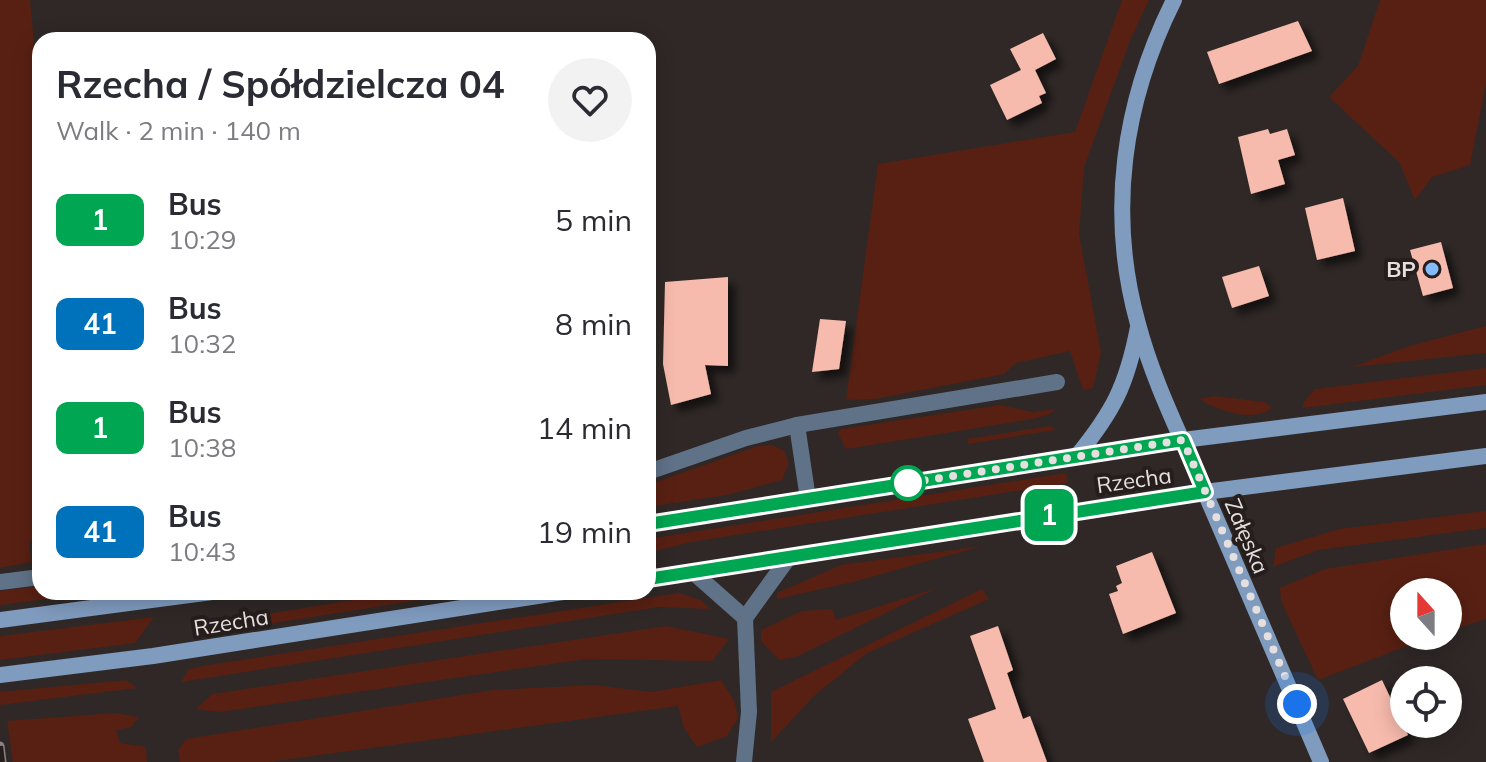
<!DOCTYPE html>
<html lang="en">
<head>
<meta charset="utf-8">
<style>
  body { margin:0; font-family:Mulish,sans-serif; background:#f2f2f3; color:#2b2b33; height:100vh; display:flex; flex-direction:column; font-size:30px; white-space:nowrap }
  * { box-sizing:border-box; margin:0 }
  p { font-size:26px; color:#7c7c81 }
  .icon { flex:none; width:44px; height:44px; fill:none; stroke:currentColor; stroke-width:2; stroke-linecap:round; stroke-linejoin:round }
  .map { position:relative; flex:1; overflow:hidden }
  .drawer { position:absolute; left:32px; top:32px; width:624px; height:568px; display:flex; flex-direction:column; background:#fff; border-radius:24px; box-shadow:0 4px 20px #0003 }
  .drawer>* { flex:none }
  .badge { padding:0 16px; border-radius:12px; font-size:28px; line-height:52px }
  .needle { width:52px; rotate:339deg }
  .controls { position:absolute; left:1390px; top:578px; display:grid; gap:16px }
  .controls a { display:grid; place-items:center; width:72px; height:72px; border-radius:50%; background:#fff; box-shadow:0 4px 20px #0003; font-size:40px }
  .you { position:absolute; width:40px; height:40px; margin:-20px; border:6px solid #fff; border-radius:50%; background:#1a73e8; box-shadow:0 0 0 12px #1a73e833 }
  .map>.badge { position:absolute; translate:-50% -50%; box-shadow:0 0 0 4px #fff }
  .round { display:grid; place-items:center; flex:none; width:84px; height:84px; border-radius:42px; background:#f2f2f3 }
  .overview { display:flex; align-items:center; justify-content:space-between; height:136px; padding:0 24px }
  h1 { font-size:38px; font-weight:700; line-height:60px }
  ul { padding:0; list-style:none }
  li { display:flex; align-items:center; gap:24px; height:104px; padding:0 24px }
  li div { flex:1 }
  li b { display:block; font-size:30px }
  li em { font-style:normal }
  li .badge { min-width:88px; font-weight:700; text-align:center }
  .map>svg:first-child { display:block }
  .green { fill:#582013 }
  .building { fill:#f7bbad; filter:url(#shadow) }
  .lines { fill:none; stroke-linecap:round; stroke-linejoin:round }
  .street { stroke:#607288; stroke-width:16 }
  .secondary { stroke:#7f9bbe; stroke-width:16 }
  .rail-casing { stroke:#898381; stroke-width:9 }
  .rail { stroke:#251e1c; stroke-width:6; stroke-dasharray:18; stroke-linecap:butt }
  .line-casing { stroke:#fff; stroke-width:18 }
  .line { stroke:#00a651; stroke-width:12 }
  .walk { stroke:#e5e0df; stroke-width:8; stroke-dasharray:0 14.4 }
  .poi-dot { fill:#86bbfb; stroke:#251e1c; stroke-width:3 }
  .stop-dot { fill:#fff; stroke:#00a651; stroke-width:4 }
  .labels { text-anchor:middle; stroke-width:8; stroke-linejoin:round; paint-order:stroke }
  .poi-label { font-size:22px; font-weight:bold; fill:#e5e0df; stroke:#251e1c; text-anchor:end }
  .street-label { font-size:22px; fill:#e5e0df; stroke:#251e1c }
</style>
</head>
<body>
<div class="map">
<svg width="1486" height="762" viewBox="0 0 1486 762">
  <defs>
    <filter id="shadow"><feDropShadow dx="7" dy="7" stdDeviation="4" flood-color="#0009"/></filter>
  </defs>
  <rect width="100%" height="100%" fill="#2f2826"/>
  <!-- green -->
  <g class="green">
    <path d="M0 0H30L40 110V539L29 541 31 562 0 568Z"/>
    <path d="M1122 0H1149L1131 38 1084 167 1079 234 1101 352 1093 388 1083 390 1070 351 1016 363 1004 374 875 399 846 400 878 164 1075 132Z"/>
    <path d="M1380 0H1486V83L1470 165 1432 177 1415 200 1399 162 1329 97 1358 66Z"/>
    <path d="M1486 326V353L1352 367 1409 346Z"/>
    <path d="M1486 368V385L1303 408V403L1315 389Z"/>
    <path d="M1214 396 1265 402 1272 408C1253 423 1219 411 1199 399Z"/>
    <path d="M1000 405 1033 412 1056 409 1048 415 1033 419 846 449 838 433 841 429Z"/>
    <path d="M1050 426 1056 430 968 444 967 439Z"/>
    <path d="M758 446 772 445 784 451 789 463 782 480 727 495 648 507V485Z"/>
    <path d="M1066 473 1068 483 691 542 648 553V539Z"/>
    <path d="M1486 511V528L1318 550 1273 567 1276 548 1339 529Z"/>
    <path d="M1486 544V619L1448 631V592H1404V636H1433L1318 680 1281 601 1280 588 1325 569Z"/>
    <path d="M982 546 857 581 777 599V593L841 565Z"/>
    <path d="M40 586V592H101L0 605V591Z"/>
    <path d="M937 588 796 657 779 660 761 641V630L802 611 832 609 836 620Z"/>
    <path d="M982 589 989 599 867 653 814 696 771 742V692Z"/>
    <path d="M403 592H470L205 634 198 631V627L205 624Z"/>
    <path d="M679 593 701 600 710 609 659 607 181 682 189 669 208 665Z"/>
    <path d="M154 617 135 643 0 660V636Z"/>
    <path d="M666 626 729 639 712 661 586 659 220 712 196 709 212 694Z"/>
    <path d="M126 680 137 688 0 705V692Z"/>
    <path d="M721 680 734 700 738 718 727 736 697 747 684 728 678 706 269 762H180L178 750 186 739 493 690 594 685 651 692Z"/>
    <path d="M115 713 139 717 131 727 116 730 120 743 146 747 147 762H13L7 721Z"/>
  </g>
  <!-- building -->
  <g class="building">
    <path d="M1298 21 1312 51 1219 84 1207 52Z"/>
    <path d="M1043 33 1056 59 1035 70 1046 93 1039 96 1042 103 1007 120 990 85 1021 70 1010 49Z"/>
    <path d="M1268 129 1270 134 1287 129 1295 155 1278 160 1285 184 1251 194 1238 137Z"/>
    <path d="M1343 198 1355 251 1317 260 1305 208Z"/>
    <path d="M1441 242 1453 288 1423 296 1410 250Z"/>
    <path d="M1259 266 1269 296 1232 308 1222 277Z"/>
    <path d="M728 277V366L705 365 711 394 671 405 663 364 665 282Z"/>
    <path d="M820 319 846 321 839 369 812 372Z"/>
    <path d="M1152 552 1176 613 1123 634 1109 594 1118 591 1116 586 1122 583 1116 566Z"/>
    <path d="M998 626 1013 670 1007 673 1023 719 1030 716 1047 762H984L968 719 996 709 970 636Z"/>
    <path d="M1382 680 1408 735 1369 753 1343 699Z"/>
  </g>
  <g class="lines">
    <!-- street -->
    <g class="street">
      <path d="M797 425 808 499"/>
      <path d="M648 472 746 438 797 425 1057 382"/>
      <path d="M693 572 745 618"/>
      <path d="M0 582 40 577"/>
      <path d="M744 762 749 712 745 618 789 557"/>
    </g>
    <!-- secondary -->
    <g class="secondary">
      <path d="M1174 0C1123 102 1107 213 1138 324 1153 381 1180 434 1203 488 1242 580 1282 670 1321 762"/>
      <path d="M1076 457C1113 412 1127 385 1138 327"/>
      <path d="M648 524 1183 440 1486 402"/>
      <path d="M648 579 1205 492 1486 456"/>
      <path d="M0 620 212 592"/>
      <path d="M0 675 153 656 563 592"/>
    </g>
    <!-- rail casing -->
    <g class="rail-casing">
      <path id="rail" d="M0 746 2 762"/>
    </g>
    <!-- rail -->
    <use href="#rail" class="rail"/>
  </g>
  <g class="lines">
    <!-- line casing -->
    <g class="line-casing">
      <path id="line" d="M648 524 1183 440 1205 492 648 579"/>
    </g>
    <!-- line -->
    <use href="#line" class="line"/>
    <!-- walk -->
    <path class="walk" d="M908 483 895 485 1183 440 1297 704"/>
  </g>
  <!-- markers -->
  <circle class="poi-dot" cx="1432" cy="269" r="8"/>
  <circle class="stop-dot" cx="908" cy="483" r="16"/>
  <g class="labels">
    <!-- poi labels -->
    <g class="poi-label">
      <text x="1416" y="277">BP</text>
    </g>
    <!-- street labels -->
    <g class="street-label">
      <text transform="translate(1134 480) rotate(-8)" y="8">Rzecha</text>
      <text transform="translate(1247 536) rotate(67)" y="8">Załęska</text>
      <text transform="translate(231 622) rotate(-9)" y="8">Rzecha</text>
    </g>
  </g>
</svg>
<div class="controls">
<a><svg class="needle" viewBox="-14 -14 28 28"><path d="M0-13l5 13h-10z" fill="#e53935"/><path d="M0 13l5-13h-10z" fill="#7c7c81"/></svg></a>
<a><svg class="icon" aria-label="locate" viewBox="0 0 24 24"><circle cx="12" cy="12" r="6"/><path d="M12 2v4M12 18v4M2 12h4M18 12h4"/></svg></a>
</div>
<div class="you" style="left:1297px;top:704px"></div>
<b class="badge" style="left:1049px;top:515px;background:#00a651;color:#fff">1</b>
<section class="drawer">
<div class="overview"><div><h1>Rzecha / Spółdzielcza 04</h1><p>Walk · 2 min · 140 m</p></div><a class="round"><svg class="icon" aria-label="heart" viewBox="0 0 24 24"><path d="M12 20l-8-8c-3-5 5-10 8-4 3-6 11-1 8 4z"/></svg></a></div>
<ul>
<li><span class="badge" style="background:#00a651;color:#fff">1</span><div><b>Bus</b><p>10:29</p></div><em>5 min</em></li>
<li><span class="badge" style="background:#0072bc;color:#fff">41</span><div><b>Bus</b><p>10:32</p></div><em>8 min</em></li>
<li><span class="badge" style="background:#00a651;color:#fff">1</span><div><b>Bus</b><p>10:38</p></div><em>14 min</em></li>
<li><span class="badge" style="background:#0072bc;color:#fff">41</span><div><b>Bus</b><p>10:43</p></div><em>19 min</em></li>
</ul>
</section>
</div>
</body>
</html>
